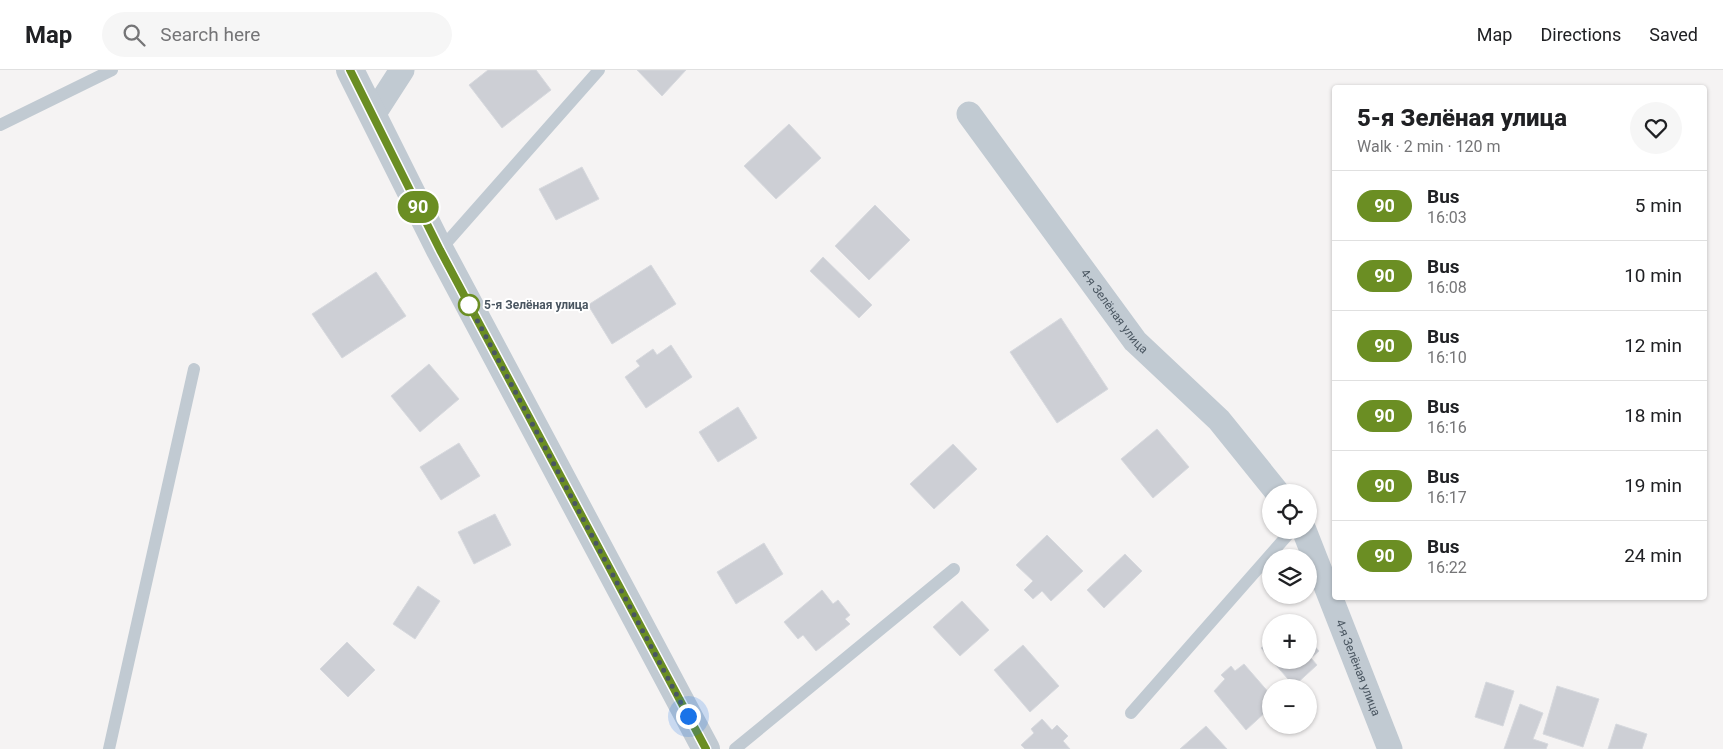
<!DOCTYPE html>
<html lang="en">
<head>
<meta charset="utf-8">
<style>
  body { margin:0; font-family:Roboto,sans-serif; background:#f6f6f6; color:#202124; height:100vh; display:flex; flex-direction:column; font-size:19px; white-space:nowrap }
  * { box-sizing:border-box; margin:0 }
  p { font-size:16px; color:#757577 }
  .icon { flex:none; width:28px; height:28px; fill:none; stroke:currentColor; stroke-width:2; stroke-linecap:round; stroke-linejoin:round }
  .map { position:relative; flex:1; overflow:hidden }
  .sheet { position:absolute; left:1332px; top:15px; width:375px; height:515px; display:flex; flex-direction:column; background:#fff; border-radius:5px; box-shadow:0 1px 4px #0004 }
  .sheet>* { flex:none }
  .badge { padding:0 10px; border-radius:16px; font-size:18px; line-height:32px }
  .buttons { position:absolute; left:1262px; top:414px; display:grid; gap:10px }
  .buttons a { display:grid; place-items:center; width:55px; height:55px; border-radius:50%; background:#fff; box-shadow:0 1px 4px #0004; font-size:25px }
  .you { position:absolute; width:25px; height:25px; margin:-12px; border:4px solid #fff; border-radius:50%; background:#1a73e8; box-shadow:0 0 0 8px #1a73e833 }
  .map>.badge { position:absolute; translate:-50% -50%; box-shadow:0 0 0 2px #fff }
  .round { display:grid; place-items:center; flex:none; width:52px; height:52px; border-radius:26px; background:#f6f6f6 }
  .overview { display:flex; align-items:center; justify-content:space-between; height:85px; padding:0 25px }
  h1 { font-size:24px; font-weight:800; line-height:38px }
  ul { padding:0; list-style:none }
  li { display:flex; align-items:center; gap:15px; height:70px; padding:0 25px; border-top:1px solid #e0e0e0 }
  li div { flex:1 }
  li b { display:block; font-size:19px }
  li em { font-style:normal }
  li .badge { min-width:55px; font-weight:700; text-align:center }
  header { display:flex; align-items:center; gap:30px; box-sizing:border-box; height:70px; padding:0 25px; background:#fff; border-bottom:1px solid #e0e0e0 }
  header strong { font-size:24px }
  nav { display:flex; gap:28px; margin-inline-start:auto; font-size:18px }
  .search { width:350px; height:45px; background:#f6f6f6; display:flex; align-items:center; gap:12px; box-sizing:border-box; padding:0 18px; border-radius:28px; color:#757577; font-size:19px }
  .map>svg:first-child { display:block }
  .building { fill:#cdcfd5; stroke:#d7d9de }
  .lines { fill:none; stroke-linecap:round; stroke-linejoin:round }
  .service { stroke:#c1cad2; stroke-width:12 }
  .minor { stroke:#c1cad2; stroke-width:25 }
  .tertiary { stroke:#c1cad2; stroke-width:28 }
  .line-casing { stroke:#fff; stroke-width:11 }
  .line { stroke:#6b8e23; stroke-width:8 }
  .walk { stroke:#4a5661; stroke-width:5; stroke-dasharray:0 9 }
  .stop-dot { fill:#fff; stroke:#6b8e23; stroke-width:2.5 }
  .labels { text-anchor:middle; stroke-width:4; stroke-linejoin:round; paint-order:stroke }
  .stop-label { font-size:12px; font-weight:bold; fill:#4a5661; stroke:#fff; text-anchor:start }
  .street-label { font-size:12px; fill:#4a5661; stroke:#fff }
</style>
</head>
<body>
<header>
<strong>Map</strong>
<div class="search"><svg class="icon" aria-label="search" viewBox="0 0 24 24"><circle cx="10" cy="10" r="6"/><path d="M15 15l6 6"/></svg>Search here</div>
<nav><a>Map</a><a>Directions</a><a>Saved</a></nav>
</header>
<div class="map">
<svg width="1723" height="679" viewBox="0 0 1723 679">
  <rect width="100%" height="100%" fill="#f5f3f3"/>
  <!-- building -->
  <g class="building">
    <path d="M488 0H536L551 20 502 58 469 15Z"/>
    <path d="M637 0H686L662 26Z"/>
    <path d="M789 54 821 88 776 129 744 96Z"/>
    <path d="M582 97 599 129 556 150 539 119Z"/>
    <path d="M875 135 910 170 869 210 835 176Z"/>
    <path d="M823 187 872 235 859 248 810 201Z"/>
    <path d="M651 195 676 234 612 274 588 235Z"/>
    <path d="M376 202 406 246 342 288 312 244Z"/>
    <path d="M1061 248 1108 319 1057 353 1010 282Z"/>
    <path d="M671 275 692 307 646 338 625 307 640 296 636 291 653 279 657 285Z"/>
    <path d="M429 294 459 329 420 362 391 326Z"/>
    <path d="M738 337 757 368 718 392 699 362Z"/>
    <path d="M1157 359 1189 397 1153 428 1121 389Z"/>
    <path d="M459 373 480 406 441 430 420 397Z"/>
    <path d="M953 374 977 399 934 439 910 414Z"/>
    <path d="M495 444 511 475 474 494 458 462Z"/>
    <path d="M1047 465 1083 501 1051 531 1042 521 1033 529 1024 520 1033 511 1016 495Z"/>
    <path d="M764 473 783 504 736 534 717 502Z"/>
    <path d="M1125 484 1142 501 1104 538 1087 520Z"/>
    <path d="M418 516 440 531 415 569 393 554Z"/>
    <path d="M822 520 833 534 838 530 850 545 845 549 850 554 816 581 803 565 798 569 784 552Z"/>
    <path d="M962 531 989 560 960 586 933 557Z"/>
    <path d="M1271 569V590H1309V570L1319 581 1311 588 1317 595 1294 616 1261 578Z"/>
    <path d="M347 572 375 600 348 627 320 599Z"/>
    <path d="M1023 575 1059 616 1030 642 994 600Z"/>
    <path d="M1244 594 1270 624 1262 631 1269 639 1246 660 1214 621 1225 609 1221 605 1231 596 1235 601Z"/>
    <path d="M1486 612 1514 621 1503 656 1475 647Z"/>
    <path d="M1557 616 1599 629 1583 677 1543 664Z"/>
    <path d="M1520 634 1543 643 1533 669 1548 674 1546 679H1504Z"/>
    <path d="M1042 649 1052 660 1057 655 1068 666 1063 671 1070 679H1025L1021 675 1034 663 1031 659Z"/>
    <path d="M1616 654 1647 664 1642 679H1608Z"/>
    <path d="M1206 656 1227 679H1180Z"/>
  </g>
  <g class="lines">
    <!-- service -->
    <g class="service">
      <path d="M0 55 112 0"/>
      <path d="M440 180 599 0"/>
      <path d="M1131 643 1292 460"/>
      <path d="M109 679 194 299"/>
      <path d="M735 679 954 499"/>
    </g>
    <!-- minor -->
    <g class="minor">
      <path id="s1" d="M969 44 1135 271 1219 350 1277 422"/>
      <path d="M373 45 402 0"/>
      <path id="s2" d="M1304 460 1390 679"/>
    </g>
    <!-- tertiary -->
    <path class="tertiary" d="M350 0 440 180 706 679"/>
  </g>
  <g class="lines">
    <!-- line casing -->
    <g class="line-casing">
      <path id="line" d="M350 0 440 180 706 679"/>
    </g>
    <!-- line -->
    <use href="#line" class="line"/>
    <!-- walk -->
    <path class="walk" d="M469 235 688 646"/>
  </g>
  <!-- markers -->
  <circle class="stop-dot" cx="469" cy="235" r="10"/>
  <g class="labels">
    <!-- stop labels -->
    <g class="stop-label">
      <text x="484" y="239">5-я Зелёная улица</text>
    </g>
    <!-- street labels -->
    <g class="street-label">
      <text dy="4" stroke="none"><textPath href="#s1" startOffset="245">4-я Зелёная улица</textPath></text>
      <text dy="4" stroke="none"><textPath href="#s2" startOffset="148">4-я Зелёная улица</textPath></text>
    </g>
  </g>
</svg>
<div class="buttons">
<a><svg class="icon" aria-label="locate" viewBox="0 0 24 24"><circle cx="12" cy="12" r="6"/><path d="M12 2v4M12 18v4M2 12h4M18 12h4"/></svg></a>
<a><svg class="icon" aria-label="layers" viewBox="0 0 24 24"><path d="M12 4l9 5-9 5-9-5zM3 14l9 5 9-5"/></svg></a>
<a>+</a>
<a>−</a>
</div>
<div class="you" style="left:688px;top:646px"></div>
<b class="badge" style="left:418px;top:137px;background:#6b8e23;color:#fff">90</b>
<section class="sheet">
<div class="overview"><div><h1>5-я Зелёная улица</h1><p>Walk · 2 min · 120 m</p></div><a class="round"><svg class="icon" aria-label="heart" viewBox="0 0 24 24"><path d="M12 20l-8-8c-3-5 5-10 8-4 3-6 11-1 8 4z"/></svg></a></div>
<ul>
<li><span class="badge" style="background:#6b8e23;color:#fff">90</span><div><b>Bus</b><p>16:03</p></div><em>5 min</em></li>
<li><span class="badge" style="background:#6b8e23;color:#fff">90</span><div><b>Bus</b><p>16:08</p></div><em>10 min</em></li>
<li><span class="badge" style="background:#6b8e23;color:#fff">90</span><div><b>Bus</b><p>16:10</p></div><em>12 min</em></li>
<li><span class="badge" style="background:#6b8e23;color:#fff">90</span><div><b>Bus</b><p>16:16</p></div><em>18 min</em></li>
<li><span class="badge" style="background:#6b8e23;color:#fff">90</span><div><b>Bus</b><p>16:17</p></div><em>19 min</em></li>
<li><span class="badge" style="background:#6b8e23;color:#fff">90</span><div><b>Bus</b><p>16:22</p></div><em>24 min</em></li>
</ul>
</section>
</div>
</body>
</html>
